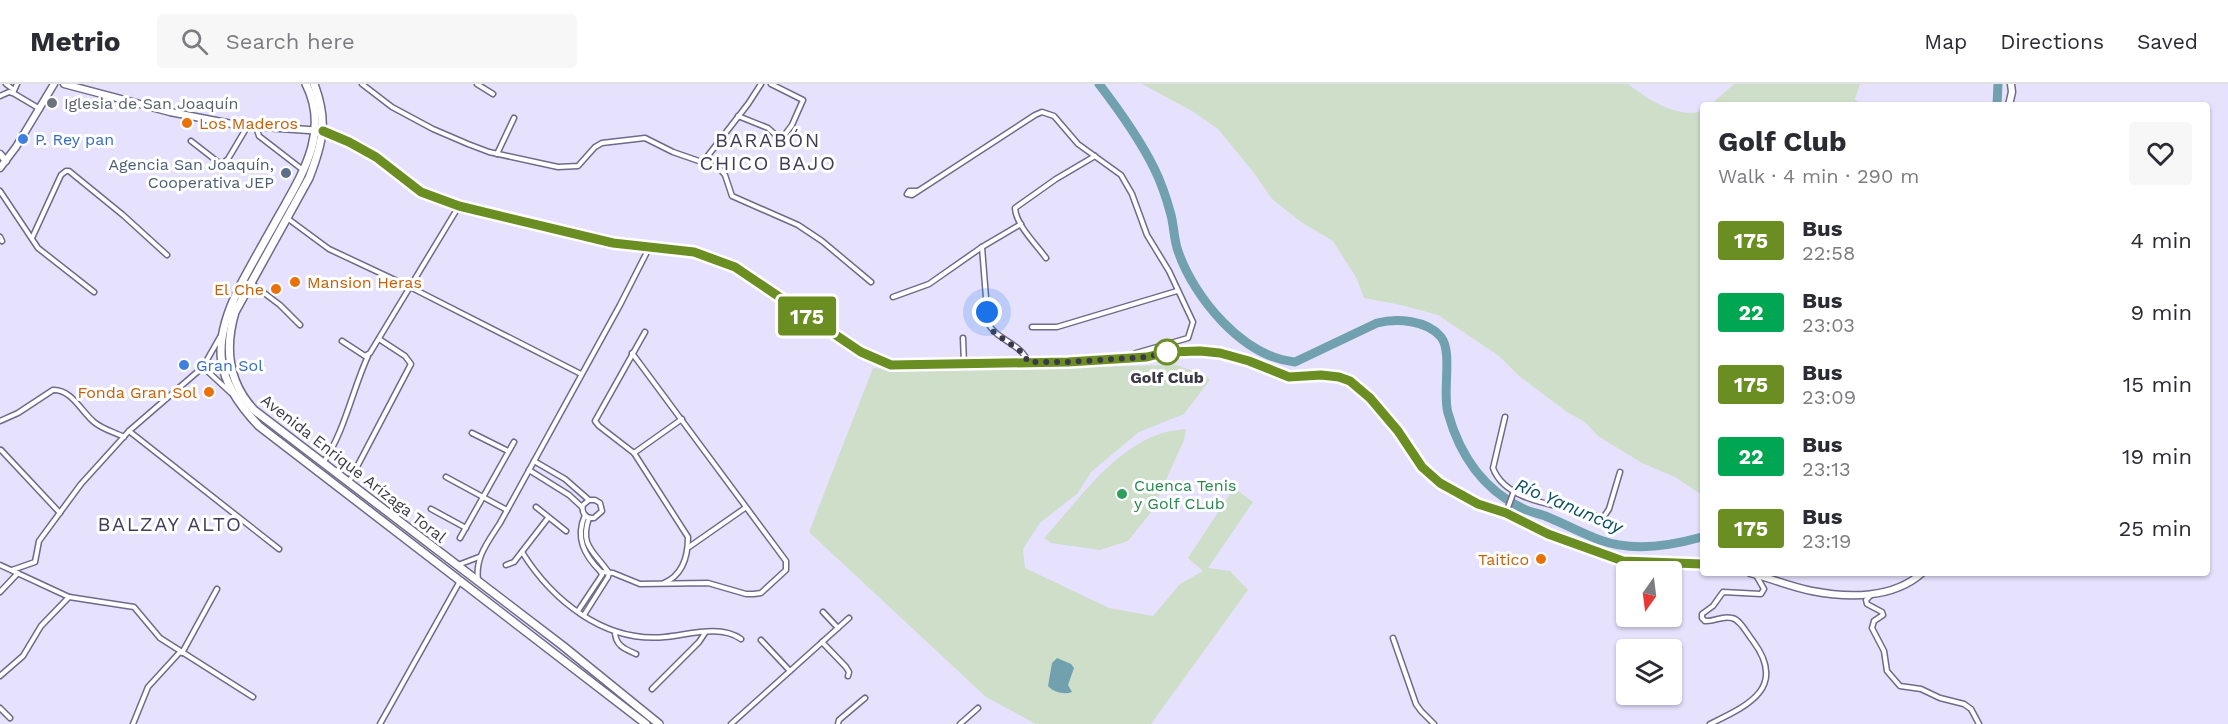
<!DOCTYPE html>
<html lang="en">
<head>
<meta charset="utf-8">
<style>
  body { margin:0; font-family:"Work Sans",sans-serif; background:#f7f7f7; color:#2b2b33; height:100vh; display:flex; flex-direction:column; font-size:22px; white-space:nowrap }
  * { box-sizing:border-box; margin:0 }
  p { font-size:20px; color:#7c7c81 }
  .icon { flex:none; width:33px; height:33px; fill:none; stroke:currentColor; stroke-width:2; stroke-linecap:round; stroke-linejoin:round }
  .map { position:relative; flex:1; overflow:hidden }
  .sheet { position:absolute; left:1700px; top:18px; width:510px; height:474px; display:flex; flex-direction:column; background:#fff; border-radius:6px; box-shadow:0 2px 4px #0004 }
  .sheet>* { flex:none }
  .badge { padding:0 12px; border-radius:4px; font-size:21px; line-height:39px }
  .needle { width:39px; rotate:194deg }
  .fabs { position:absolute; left:1616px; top:477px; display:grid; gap:12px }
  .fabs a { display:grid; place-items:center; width:66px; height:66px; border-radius:6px; background:#fff; box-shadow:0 2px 4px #0004; font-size:30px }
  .you { position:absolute; width:30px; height:30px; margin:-15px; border:4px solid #fff; border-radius:50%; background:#1a73e8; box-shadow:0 0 0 9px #1a73e833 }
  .map>.badge { position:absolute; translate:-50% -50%; box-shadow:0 0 0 3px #fff }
  .round { display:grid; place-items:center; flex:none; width:63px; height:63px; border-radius:6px; background:#f7f7f7 }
  .headline { display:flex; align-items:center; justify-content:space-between; height:102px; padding:0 18px }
  h1 { font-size:28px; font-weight:700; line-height:45px }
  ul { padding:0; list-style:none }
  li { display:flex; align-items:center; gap:18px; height:72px; padding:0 18px }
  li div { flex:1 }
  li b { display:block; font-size:22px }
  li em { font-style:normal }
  li .badge { min-width:66px; font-weight:700; text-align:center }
  header { display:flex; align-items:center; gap:36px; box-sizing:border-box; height:84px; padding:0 30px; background:#fff; border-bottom:2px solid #e1e1e2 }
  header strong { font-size:28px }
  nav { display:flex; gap:33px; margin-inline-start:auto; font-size:21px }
  .search { width:420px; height:54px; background:#f7f7f7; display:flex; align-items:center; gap:15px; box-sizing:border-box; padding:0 21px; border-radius:6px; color:#7c7c81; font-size:22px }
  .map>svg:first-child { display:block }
  .green { fill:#cedec9 }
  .water { fill:#71a0af }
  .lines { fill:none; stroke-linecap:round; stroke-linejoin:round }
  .river { stroke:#71a0af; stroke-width:9 }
  .street-casing { stroke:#6f6a89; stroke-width:7 }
  .secondary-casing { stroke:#6f6a89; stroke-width:9 }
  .primary-casing { stroke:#6f6a89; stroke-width:10 }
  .street { stroke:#fff; stroke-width:4 }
  .secondary { stroke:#fff; stroke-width:6 }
  .primary { stroke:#fff; stroke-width:7 }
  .line-casing { stroke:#fff; stroke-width:14 }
  .line { stroke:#6b8e23; stroke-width:9 }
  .walk { stroke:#3b3947; stroke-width:6; stroke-dasharray:0 10.8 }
  .worship-dot { fill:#6b7280; stroke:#fff; stroke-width:2 }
  .food-dot { fill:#e8710a; stroke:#fff; stroke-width:2 }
  .shop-dot { fill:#3f7fe0; stroke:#fff; stroke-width:2 }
  .service-dot { fill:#5c6f8a; stroke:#fff; stroke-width:2 }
  .stop-dot { fill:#fff; stroke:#6b8e23; stroke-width:3 }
  .leisure-dot { fill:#2e9e5b; stroke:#fff; stroke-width:2 }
  .labels { text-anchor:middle; stroke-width:6; stroke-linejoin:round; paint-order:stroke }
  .worship-label { font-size:16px; fill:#5b616d; stroke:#fff; text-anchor:start }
  .food-label { font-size:16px; fill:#c56008; stroke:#fff; text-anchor:end }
  .shop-label { font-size:16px; fill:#366cbe; stroke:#fff; text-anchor:start }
  .service-label { font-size:16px; fill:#4e5e75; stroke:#fff; text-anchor:end }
  .stop-label { font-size:16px; font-weight:bold; fill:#3b3947; stroke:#fff }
  .street-label { font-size:16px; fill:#3b3947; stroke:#fff }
  .leisure-label { font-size:16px; fill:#27864d; stroke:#fff; text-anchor:start }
  .water-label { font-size:18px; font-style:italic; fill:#074d5e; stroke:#fff }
  .quarter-label { font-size:20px; letter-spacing:1.5px; fill:#423d59; stroke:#fff }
</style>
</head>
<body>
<header>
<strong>Metrio</strong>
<div class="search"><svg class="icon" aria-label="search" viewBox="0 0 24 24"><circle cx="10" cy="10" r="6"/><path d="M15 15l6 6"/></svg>Search here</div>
<nav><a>Map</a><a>Directions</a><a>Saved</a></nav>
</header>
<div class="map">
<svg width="2228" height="640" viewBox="0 0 2228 640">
  <rect width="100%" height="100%" fill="#e6e2fe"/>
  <!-- green -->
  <g class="green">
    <path d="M1142 0H1628C1647 15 1678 35 1702 27V411L1675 393 1642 379 1598 352 1585 338 1567 328 1519 292 1499 272 1438 231 1401 221 1364 214 1357 195 1333 157 1301 138 1272 115 1254 89 1218 45 1192 27Z"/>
    <path d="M1734 0H1860L1855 15 1860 21H1710Z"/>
    <path d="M1176 281 1205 291 1210 296 1184 330 1139 348 1091 388 1078 409 1040 439 1023 465 1025 484 1109 524 1153 532 1180 500 1203 487 1188 474 1234 404 1253 418 1208 484 1230 487 1248 506 1151 640H1036L986 613 809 448 873 284 908 287Z"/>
    <path d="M1186 345 1184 356 1152 427 1128 457 1100 466 1051 459 1044 454C1083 412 1123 348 1186 345Z"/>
  </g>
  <!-- water -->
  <path class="water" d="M1057 574 1071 580 1074 584 1068 601 1072 608C1064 611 1053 608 1048 602L1052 579Z"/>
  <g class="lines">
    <!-- river -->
    <g class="river">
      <path d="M1099 0C1119 26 1139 54 1154 84 1161 98 1167 116 1171 131 1174 143 1174 156 1178 167 1194 214 1243 273 1295 278L1377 239C1397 234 1427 236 1441 253 1453 268 1442 309 1448 329 1460 372 1483 406 1524 425 1533 429 1542 430 1550 434 1567 441 1583 450 1600 456 1632 468 1670 462 1702 453"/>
      <path d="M1997 21 1998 0"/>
    </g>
    <!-- street casing -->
    <g class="street-casing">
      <g id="street">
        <path d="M6 0 14 6"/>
        <path d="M17 0 13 9 40 25"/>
        <path d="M362 0 392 23 433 45 468 60 489 68 558 83 578 82 595 63 602 59 645 54 673 68 719 84 725 91 732 112 798 141 822 157 871 198"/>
        <path d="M477 0 493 10"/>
        <path d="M0 12 9 8 13 9"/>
        <path d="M738 32 768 44 779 54 783 53 792 41 803 16 771 0"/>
        <path d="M256 43 259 52 303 86"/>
        <path d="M191 57 218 78 223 79 228 75 247 43"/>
        <path d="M497 70 514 34"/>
        <path d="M703 78 748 20 761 0"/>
        <path d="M0 107 38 164 94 208"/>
        <path d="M917 107H909L907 110 912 111 1035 31 1042 28 1054 32 1078 60 1121 91 1132 110 1147 151 1169 187 1193 238 1188 254 1136 269 1130 273"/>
        <path d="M287 134 329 165 410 203 581 290"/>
        <path d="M0 153 2 157"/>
        <path d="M32 154 61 91 66 87H69L123 131 167 171"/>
        <path d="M982 163 988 239C996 256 1021 259 1028 278"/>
        <path d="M1046 174C1036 160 1016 141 1015 124L1056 95 1095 72"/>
        <path d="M251 199 280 221 300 241"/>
        <path d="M893 213 929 200 982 163 1021 140"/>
        <path d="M1032 243H1057L1177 207"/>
        <path d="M645 248 595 337 599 342 634 369 688 453C688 472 683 491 664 499"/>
        <path d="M963 254 964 280"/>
        <path d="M342 257 365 272 370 269 459 122"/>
        <path d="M203 283 231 309"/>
        <path d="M1505 333 1493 384C1505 417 1556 421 1585 428 1591 430 1597 433 1603 434L1609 425 1620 388"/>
        <path d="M0 337 18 329 53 306C71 305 81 327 94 338 102 345 114 348 124 353"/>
        <path d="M129 347 279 465"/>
        <path d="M472 349 508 367"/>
        <path d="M1 366 60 429"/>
        <path d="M634 369 682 335"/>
        <path d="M534 377 565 395 589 416H595L600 419 602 427 594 434C586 435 581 429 583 421L589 416"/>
        <path d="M323 379C345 347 352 307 368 272"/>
        <path d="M529 386 569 411 582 423"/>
        <path d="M446 393 507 426"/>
        <path d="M349 398 411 280 405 272 379 255"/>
        <path d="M536 423 566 447"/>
        <path d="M431 425 466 444"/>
        <path d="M1506 429 1514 407"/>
        <path d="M460 454 514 358"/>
        <path d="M689 463 745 424"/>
        <path d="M522 468C552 516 604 559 665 553 688 551 720 540 741 555"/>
        <path d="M0 481 69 513 134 523 160 554 253 613"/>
        <path d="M458 481 479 473"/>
        <path d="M506 481 514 478 548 434"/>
        <path d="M12 486 35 478 39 457 81 400 129 347 203 283 220 253"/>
        <path d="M601 488 613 489 640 500 708 499 746 510H754L761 509 786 486V477L632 269"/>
        <path d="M478 496C475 473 488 458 500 439L620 221 649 164"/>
        <path d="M0 508 18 489"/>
        <path d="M1871 511 1866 516 1867 520 1882 528 1883 531 1874 537 1872 544 1884 567 1887 587 1900 602 1921 605 1940 614 1964 620 1971 625 1979 640"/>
        <path d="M578 527 602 491 601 488C584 471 575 454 585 431"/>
        <path d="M823 528 838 544"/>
        <path d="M584 531 608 493 609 489C595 468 579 462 589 434"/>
        <path d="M615 549C616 562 625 565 636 570"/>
        <path d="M1393 554 1416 620 1421 627 1434 640"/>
        <path d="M761 556 790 587"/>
        <path d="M822 558 846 583 849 588 848 592"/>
        <path d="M182 569 217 505"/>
        <path d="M0 592 23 572 41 542 69 513"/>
        <path d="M652 605 699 558 705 549"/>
        <path d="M0 624 10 634"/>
        <path d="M133 640 148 603 180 568"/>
        <path d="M380 640 460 497"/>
        <path d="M731 640 849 534"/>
        <path d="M838 640 839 636 865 614"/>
        <path d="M960 640 978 624"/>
        <path d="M1710 640C1747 622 1788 604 1753 557 1747 550 1741 536 1732 534 1722 531 1715 538 1705 537L1702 534V530L1713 522 1723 508 1761 510 1764 505 1756 491"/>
      </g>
    </g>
    <!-- secondary casing -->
    <g class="secondary-casing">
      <g id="secondary">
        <path d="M64 0 170 28 237 41 323 47 349 58 376 73 421 108 459 122 613 159 694 169 735 183 861 268 880 278 891 281 1068 278 1147 273 1167 268 1200 267 1220 269 1249 277 1289 293 1321 291 1339 293 1350 297 1370 313 1398 347 1422 383 1440 399 1478 420 1506 429 1548 450 1623 477 1702 480"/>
        <path d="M2009 21 2012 8 2011 0"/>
        <path d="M0 70 6 77"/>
        <path d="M0 84 16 63 54 0"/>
        <path d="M1750 489C1770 494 1791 503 1812 507 1848 514 1893 515 1922 489"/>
      </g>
    </g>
    <!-- primary casing -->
    <g class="primary-casing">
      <g id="primary">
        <path d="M306 0C330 47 303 89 280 130 266 155 252 179 239 204 211 261 214 295 259 342L646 640"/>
        <path d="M314 0C328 37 323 58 309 94L235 228C224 265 228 298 254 326L563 562 659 640"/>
      </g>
    </g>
    <!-- street -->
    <use href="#street" class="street"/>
    <!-- secondary -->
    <use href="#secondary" class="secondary"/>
    <!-- primary -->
    <use href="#primary" class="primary"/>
  </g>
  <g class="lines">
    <!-- line casing -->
    <g class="line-casing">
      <path id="line" d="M323 47 349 58 376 73 421 108 459 122 613 159 694 168 735 183 861 268 891 281 1068 278 1147 273 1167 268 1200 267 1220 269 1249 277 1289 293 1321 291 1339 293 1350 297 1370 314 1398 347 1422 383 1440 399 1478 420 1506 429 1548 450 1623 477 1702 480"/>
    </g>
    <!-- line -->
    <use href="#line" class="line"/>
    <!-- walk -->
    <path class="walk" d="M987 228 991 246 1023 269 1028 278H1068L1147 273 1167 268"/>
  </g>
  <!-- markers -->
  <circle class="worship-dot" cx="52" cy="19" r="6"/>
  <g class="food-dot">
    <circle cx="187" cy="39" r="6"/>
    <circle cx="295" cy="198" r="6"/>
    <circle cx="276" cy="205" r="6"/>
    <circle cx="209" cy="308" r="6"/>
    <circle cx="1541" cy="475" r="6"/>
  </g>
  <g class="shop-dot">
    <circle cx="23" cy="55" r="6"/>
    <circle cx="184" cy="281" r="6"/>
  </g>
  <circle class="service-dot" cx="286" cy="89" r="6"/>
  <circle class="stop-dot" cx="1167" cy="268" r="12"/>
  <circle class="leisure-dot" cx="1122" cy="410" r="6"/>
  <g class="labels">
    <!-- worship labels -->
    <g class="worship-label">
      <text x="64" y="25">Iglesia de San Joaquín</text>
    </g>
    <!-- food labels -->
    <g class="food-label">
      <text x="199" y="45" text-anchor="start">Los Maderos</text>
      <text x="307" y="204" text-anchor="start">Mansion Heras</text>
      <text x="264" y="211">El Che</text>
      <text x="197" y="314">Fonda Gran Sol</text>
      <text x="1529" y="481">Taitico</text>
    </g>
    <!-- shop labels -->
    <g class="shop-label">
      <text x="35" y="61">P. Rey pan</text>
      <text x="196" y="287">Gran Sol</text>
    </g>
    <!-- service labels -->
    <g class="service-label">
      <text x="274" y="86">Agencia San Joaquín,<tspan x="274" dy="18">Cooperativa JEP</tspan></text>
    </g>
    <!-- stop labels -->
    <g class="stop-label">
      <text x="1167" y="299">Golf Club</text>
    </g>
    <!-- street labels -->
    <g class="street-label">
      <text transform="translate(354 384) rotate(38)" y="6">Avenida Enrique Arízaga Toral</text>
    </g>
    <!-- leisure labels -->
    <g class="leisure-label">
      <text x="1134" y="407">Cuenca Tenis<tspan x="1134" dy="18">y Golf CLub</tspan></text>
    </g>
    <!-- water labels -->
    <g class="water-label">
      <text transform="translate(1569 422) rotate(23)" y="6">Río Yanuncay</text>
    </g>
    <!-- quarter labels -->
    <g class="quarter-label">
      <text x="768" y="63">BARABÓN<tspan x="768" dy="23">CHICO BAJO</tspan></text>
      <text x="170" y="447">BALZAY ALTO</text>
    </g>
  </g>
</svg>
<div class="fabs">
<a><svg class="needle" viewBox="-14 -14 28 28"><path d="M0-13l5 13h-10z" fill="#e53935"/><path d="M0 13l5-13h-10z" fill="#7c7c81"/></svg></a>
<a><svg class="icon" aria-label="layers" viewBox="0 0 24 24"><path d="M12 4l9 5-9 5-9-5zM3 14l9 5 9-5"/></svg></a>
</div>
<div class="you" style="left:987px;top:228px"></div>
<b class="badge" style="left:807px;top:232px;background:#6b8e23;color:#fff">175</b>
<section class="sheet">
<div class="headline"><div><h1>Golf Club</h1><p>Walk · 4 min · 290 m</p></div><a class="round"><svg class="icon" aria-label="heart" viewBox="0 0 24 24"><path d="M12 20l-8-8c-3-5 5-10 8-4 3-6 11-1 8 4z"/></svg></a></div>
<ul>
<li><span class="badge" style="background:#6b8e23;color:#fff">175</span><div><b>Bus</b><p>22:58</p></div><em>4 min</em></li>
<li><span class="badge" style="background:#00a651;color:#fff">22</span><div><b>Bus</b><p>23:03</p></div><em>9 min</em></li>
<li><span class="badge" style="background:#6b8e23;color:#fff">175</span><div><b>Bus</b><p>23:09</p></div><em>15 min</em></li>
<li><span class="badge" style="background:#00a651;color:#fff">22</span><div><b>Bus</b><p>23:13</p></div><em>19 min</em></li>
<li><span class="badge" style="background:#6b8e23;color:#fff">175</span><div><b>Bus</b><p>23:19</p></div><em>25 min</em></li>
</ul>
</section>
</div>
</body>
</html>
